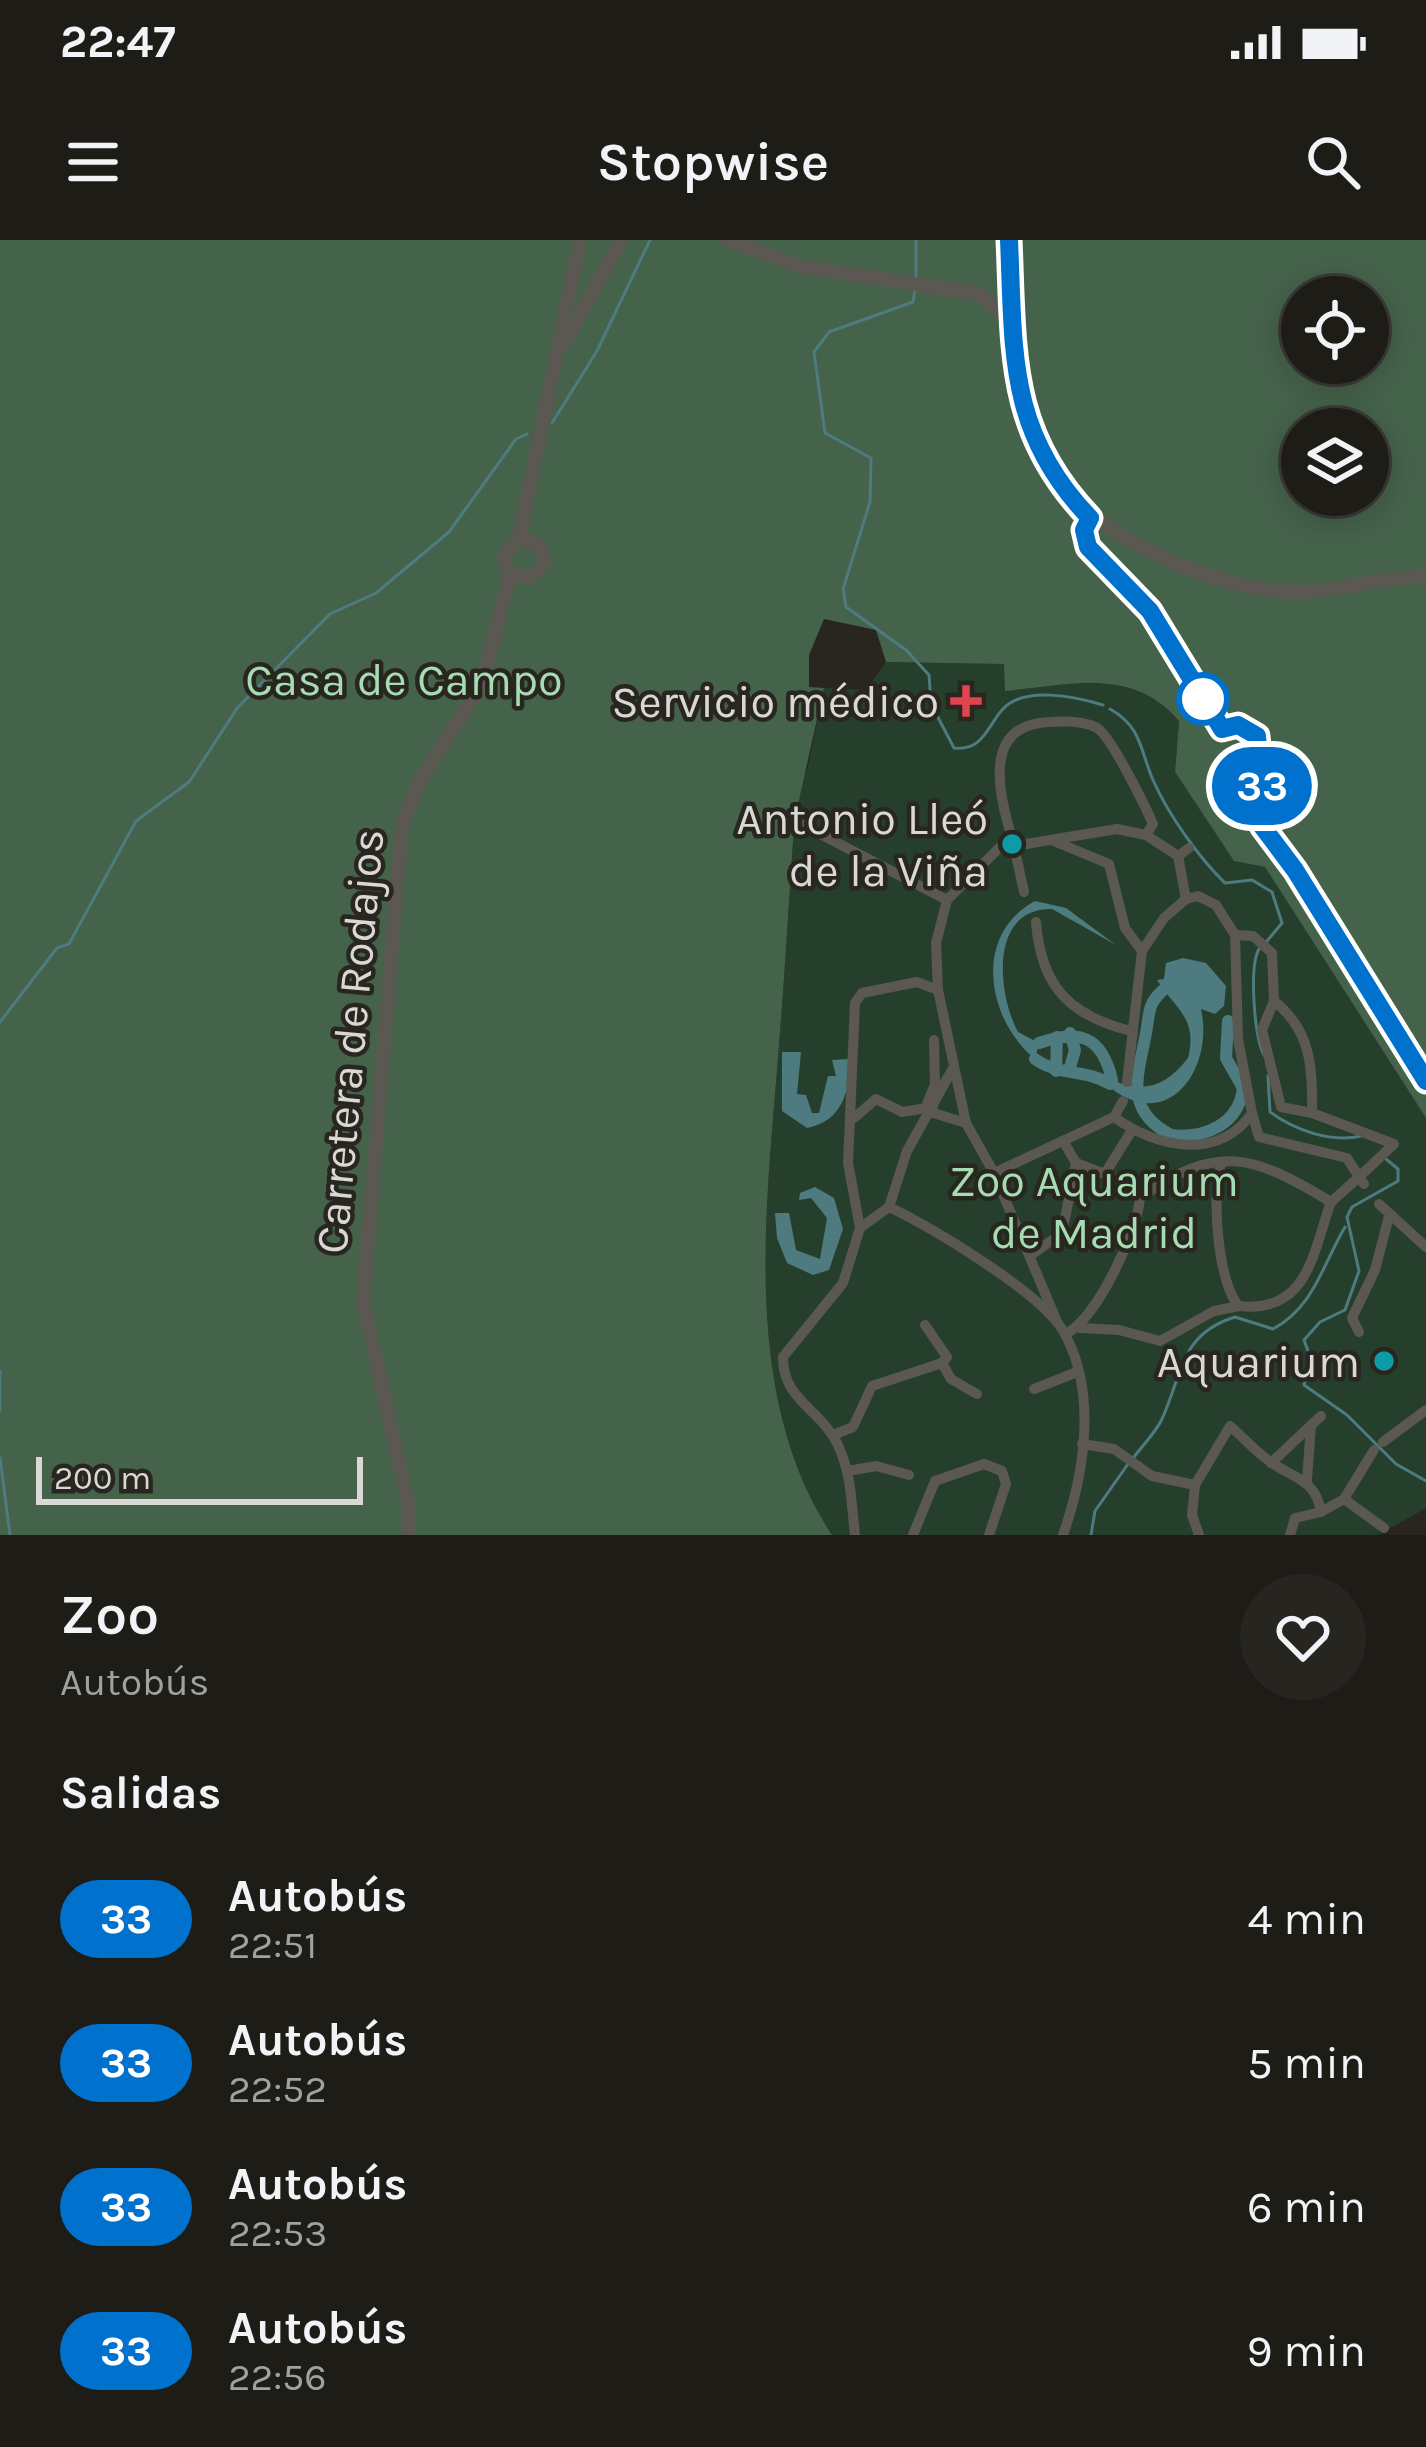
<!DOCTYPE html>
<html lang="es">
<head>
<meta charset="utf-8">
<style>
  body { margin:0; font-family:Karla,sans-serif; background:#262520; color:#f1f3f6; height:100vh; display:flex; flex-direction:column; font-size:45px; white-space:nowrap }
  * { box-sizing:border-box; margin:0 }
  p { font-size:39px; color:#a1a1a1 }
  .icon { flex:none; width:66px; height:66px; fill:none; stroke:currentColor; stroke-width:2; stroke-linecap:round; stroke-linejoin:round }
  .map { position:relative; height:1295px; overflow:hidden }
  .details { display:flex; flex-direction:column; background:#1e1c17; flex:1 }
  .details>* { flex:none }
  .badge { padding:0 24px; border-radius:39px; font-size:42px; line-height:78px }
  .fabs { position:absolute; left:1281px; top:36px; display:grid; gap:24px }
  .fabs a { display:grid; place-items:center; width:108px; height:108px; border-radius:50%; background:#1e1c17; box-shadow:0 6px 30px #0003,0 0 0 3px #3c3a36; font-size:60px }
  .scale { position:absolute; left:36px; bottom:30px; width:327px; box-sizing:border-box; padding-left:12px; border:6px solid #dad8d4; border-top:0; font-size:33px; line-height:42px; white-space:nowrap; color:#dad8d4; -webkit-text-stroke:9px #28261f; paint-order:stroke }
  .map>.badge { position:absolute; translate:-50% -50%; box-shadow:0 0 0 6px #fff }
  h2 { padding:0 60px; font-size:45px; line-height:108px }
  .round { display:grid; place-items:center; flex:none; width:126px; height:126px; border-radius:63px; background:#262520 }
  .headline { display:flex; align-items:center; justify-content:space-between; height:204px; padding:0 60px }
  h1 { font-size:57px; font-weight:600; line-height:90px }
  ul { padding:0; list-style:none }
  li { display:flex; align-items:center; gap:36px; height:144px; padding:0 60px }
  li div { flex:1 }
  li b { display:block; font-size:45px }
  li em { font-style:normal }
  li .badge { min-width:132px; font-weight:700; text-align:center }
  .status { display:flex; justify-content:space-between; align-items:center; height:84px; padding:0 60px; background:#1e1c17; direction:ltr }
  .status svg { height:33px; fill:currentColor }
  header { display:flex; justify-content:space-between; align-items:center; height:156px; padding:0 60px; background:#1e1c17; font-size:54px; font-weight:600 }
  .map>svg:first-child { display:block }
  .green { fill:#263f2c }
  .forest { fill:#45624b; fill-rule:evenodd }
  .water { fill:#4d7b80 }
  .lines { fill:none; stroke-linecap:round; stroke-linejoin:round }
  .stream { stroke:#4d7b80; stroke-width:3 }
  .canal { stroke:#4d7b80; stroke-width:12 }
  .pedestrian { stroke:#5b5851; stroke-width:10 }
  .minor { stroke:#5b5851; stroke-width:14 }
  .line-casing { stroke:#fff; stroke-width:27 }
  .line { stroke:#0072ce; stroke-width:18 }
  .stop-dot { fill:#fff; stroke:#0072ce; stroke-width:6 }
  .health-dot { fill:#e0444e; stroke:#28261f; stroke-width:4.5 }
  .culture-dot { fill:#0f9aa8; stroke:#28261f; stroke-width:4.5 }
  .labels { text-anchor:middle; stroke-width:9; stroke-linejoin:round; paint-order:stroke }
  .park-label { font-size:45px; fill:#a6dcb1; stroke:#28261f }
  .poi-label { font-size:45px; fill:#dad8d4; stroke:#28261f; text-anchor:end }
  .street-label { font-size:45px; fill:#dad8d4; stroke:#28261f }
</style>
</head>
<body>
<div class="status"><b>22:47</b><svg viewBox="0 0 49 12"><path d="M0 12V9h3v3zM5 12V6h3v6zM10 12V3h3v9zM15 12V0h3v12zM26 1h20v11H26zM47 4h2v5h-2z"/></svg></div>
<header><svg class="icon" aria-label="menu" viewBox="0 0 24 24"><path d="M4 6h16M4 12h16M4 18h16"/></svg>Stopwise<svg class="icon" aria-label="search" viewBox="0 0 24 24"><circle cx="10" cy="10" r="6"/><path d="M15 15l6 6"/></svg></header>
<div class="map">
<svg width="1426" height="1295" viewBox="0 0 1426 1295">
  <rect width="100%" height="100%" fill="#28261f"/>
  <!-- green -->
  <path class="green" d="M886 422 1005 424 1006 451C1070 445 1132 427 1179 481L1175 532 1234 621 1265 627 1426 878V1268L1378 1295H832C739 1154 767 964 779 805 785 732 789 659 794 586L787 575 808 526 824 448 866 450Z"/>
  <!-- forest -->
  <path class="forest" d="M0 0H1426V878L1265 627 1234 621 1175 532 1179 481C1132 426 1069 445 1005 451L1004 424 886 422 876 390 824 379 809 415V447L824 448 797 569 788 575 794 586C789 659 785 732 779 805 767 964 739 1154 832 1295H0ZM1302 57H1368V123H1302ZM1302 189H1368V255H1302Z"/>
  <!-- water -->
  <g class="water">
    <path d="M1035 661 1066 668 1116 705 1052 669C988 668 998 755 1018 792L1039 803 1035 819C987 780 972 695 1035 661Z"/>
    <path d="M1183 718 1206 723 1226 746 1224 766 1215 774 1201 769C1214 826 1171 893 1112 849V840C1145 854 1166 846 1188 818 1198 778 1176 770 1157 740L1164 739 1166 723Z"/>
    <path d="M782 812H801L797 854 806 855 812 873H819L828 836H836L832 820 850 819C850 850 843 881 807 888L782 871Z"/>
    <path d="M815 947 834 958 843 989 829 1030 813 1035 787 1023 777 998 775 973H789L796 1010 820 1019 827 978 811 958 799 960 800 953Z"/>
  </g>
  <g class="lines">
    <!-- stream -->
    <g class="stream">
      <path d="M916 40V0"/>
      <path d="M915 50 913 62 829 92 814 112 825 193 871 218 870 262 843 349 846 367 906 410 929 435 931 464 954 508C983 511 987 487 1002 470 1023 445 1077 457 1103 465"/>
      <path d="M552 183 597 111 650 0"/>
      <path d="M1110 469C1142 487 1140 510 1153 540 1168 574 1199 618 1225 643L1252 640 1272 652 1282 683 1267 701"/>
      <path d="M1259 709C1249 726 1254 796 1264 815"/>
      <path d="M0 782 57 708 69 704 136 581 189 542 238 467 330 374 376 353 449 292 516 199 527 194"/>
      <path d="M1268 836 1270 872C1294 890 1331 903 1361 896"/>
      <path d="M1386 919 1398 929V941L1352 967 1347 977 1359 1031 1345 1070 1320 1082 1304 1100 1311 1119 1304 1145 1347 1175 1396 1224 1426 1241"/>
      <path d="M0 1131V1170"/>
      <path d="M1134 1217C1143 1205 1156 1192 1162 1179 1183 1133 1180 1094 1235 1077L1273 1089C1314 1067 1323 1024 1345 987"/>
      <path d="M0 1218 10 1295"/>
      <path d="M1091 1295 1095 1271 1128 1224"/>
    </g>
    <!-- canal -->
    <g class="canal">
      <path d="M1163 750C1147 765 1150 772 1146 793 1139 833 1122 870 1171 895 1205 899 1239 884 1243 848L1226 818 1228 781"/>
      <path d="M1039 803C1078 789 1102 795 1112 840"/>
      <path d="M1035 819C1058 836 1086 829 1110 844"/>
      <path d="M1056 831 1057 797"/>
      <path d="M1069 831 1075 810 1070 793"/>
    </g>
    <!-- pedestrian -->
    <g class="pedestrian">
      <path d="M801 584 947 660 999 608 1014 606 1024 652"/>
      <path d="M1146 595 1117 589 1014 606C1001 560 977 484 1051 482 1065 481 1085 481 1097 488 1111 496 1145 566 1153 584L1146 595 1178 616 1189 608"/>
      <path d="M1056 602 1109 624 1125 688 1142 711"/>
      <path d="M1178 616 1186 659 1198 656 1216 665 1235 695 1253 696 1272 713 1274 761"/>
      <path d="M1036 682C1041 748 1071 776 1131 791"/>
      <path d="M938 750 936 703 947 660"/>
      <path d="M1127 842 1142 711 1164 678 1186 659"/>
      <path d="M927 864 935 844 934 800"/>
      <path d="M930 872 966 883"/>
      <path d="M1312 873 1281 867 1262 790 1274 761C1311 790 1313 828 1312 873L1394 904 1359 937 1364 944"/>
      <path d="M1114 877C1155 907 1218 922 1252 873L1238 799 1235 695"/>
      <path d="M854 878 876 859 902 872 933 867"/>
      <path d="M1076 923 1123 941 1140 958"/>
      <path d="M1106 932 1132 890"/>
      <path d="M994 933 1114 877 1123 861"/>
      <path d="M1379 964 1426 1007"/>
      <path d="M889 967 907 911 952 830"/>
      <path d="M860 988 848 923 855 763 862 753 917 742 938 750 966 883 994 933 1056 1079"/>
      <path d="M1031 1015 1062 993 1076 923 1065 904"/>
      <path d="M1239 1066C1309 1074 1313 1011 1331 962"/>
      <path d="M1080 1088 1119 1090 1160 1101 1214 1071 1239 1066C1218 1045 1211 953 1221 925"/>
      <path d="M1359 1092 1352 1078 1375 1030 1389 976"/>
      <path d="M1065 1094C1096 1081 1137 992 1140 958 1218 902 1253 915 1331 962L1359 937 1347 918 1259 897 1252 873"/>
      <path d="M942 1123 951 1139 977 1154"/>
      <path d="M1034 1149 1077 1132"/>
      <path d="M833 1195 853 1187 872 1146 942 1123 947 1117 925 1085"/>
      <path d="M1383 1202 1426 1170"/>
      <path d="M1082 1204 1114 1209 1152 1236 1195 1245 1192 1275 1199 1295"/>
      <path d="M1271 1223 1321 1176"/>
      <path d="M848 1231 876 1226 909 1235"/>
      <path d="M1307 1240 1311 1185"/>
      <path d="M1195 1245 1230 1186C1243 1197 1254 1210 1268 1220 1292 1239 1315 1237 1321 1272L1295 1278 1290 1295"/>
      <path d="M1344 1259 1374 1210"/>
      <path d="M1321 1272 1344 1259 1384 1288"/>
      <path d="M855 1295C851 1262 852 1234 837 1203 821 1170 782 1159 783 1117L843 1043 860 988 889 967C931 987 1038 1051 1062 1089 1098 1149 1085 1232 1063 1295"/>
      <path d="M913 1295 935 1241 984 1224 1002 1231 1006 1244 989 1295"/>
    </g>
    <!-- minor -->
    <g class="minor">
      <path d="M727 0 803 27 980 54 1013 86"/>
      <path d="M1009 0C1016 148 1005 243 1157 315 1199 334 1252 352 1298 352 1341 351 1383 336 1426 337"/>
      <path d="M565 103 621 0"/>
      <path d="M519 298 580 0"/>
      <path d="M510 334 531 338 545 323 540 305 519 298"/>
      <path d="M510 334 504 316 519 298"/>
      <path d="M409 1295 408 1264 363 1061 402 585 419 542 481 446 510 334"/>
    </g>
  </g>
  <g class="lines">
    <!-- line casing -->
    <g class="line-casing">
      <path id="line" d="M1009 0C1014 112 1007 192 1090 278L1084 290 1088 307 1150 371 1222 489 1238 485 1257 496 1259 517 1250 529 1271 564 1264 570 1262 586 1295 630 1426 841"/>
    </g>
    <!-- line -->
    <use href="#line" class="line"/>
  </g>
  <!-- markers -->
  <circle class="stop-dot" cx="1203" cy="459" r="24"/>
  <path class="health-dot" d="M960 443h12v12h12v12h-12v12h-12v-12h-12v-12h12z"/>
  <g class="culture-dot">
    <circle cx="1012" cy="604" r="12"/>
    <circle cx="1384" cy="1121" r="12"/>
  </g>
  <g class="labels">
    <!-- park labels -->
    <g class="park-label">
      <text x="404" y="455">Casa de Campo</text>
      <text x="1094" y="956">Zoo Aquarium<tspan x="1094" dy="52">de Madrid</tspan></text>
    </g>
    <!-- poi labels -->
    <g class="poi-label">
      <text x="939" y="477">Servicio médico</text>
      <text x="988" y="594">Antonio Lleó<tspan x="988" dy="52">de la Viña</tspan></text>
      <text x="1360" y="1137">Aquarium</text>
    </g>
    <!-- street labels -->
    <g class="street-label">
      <text transform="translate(349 801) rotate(-85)" y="16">Carretera de Rodajos</text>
    </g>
  </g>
</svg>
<div class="fabs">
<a><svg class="icon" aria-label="locate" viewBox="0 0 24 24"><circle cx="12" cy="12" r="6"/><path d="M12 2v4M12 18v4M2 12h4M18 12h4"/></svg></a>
<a><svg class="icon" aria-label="layers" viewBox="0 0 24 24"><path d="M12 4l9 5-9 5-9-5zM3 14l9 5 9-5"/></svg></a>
</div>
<div class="scale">200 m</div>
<b class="badge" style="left:1262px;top:546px;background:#0072ce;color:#fff">33</b>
</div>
<section class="details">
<div class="headline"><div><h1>Zoo</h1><p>Autobús</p></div><a class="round"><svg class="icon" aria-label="heart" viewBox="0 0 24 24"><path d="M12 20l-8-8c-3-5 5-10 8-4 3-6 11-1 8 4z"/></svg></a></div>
<h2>Salidas</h2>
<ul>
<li><span class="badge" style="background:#0072ce;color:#fff">33</span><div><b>Autobús</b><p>22:51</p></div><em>4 min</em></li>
<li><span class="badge" style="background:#0072ce;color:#fff">33</span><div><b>Autobús</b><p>22:52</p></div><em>5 min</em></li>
<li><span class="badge" style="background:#0072ce;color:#fff">33</span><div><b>Autobús</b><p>22:53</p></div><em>6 min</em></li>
<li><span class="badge" style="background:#0072ce;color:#fff">33</span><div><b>Autobús</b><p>22:56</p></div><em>9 min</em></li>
</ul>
</section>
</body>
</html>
